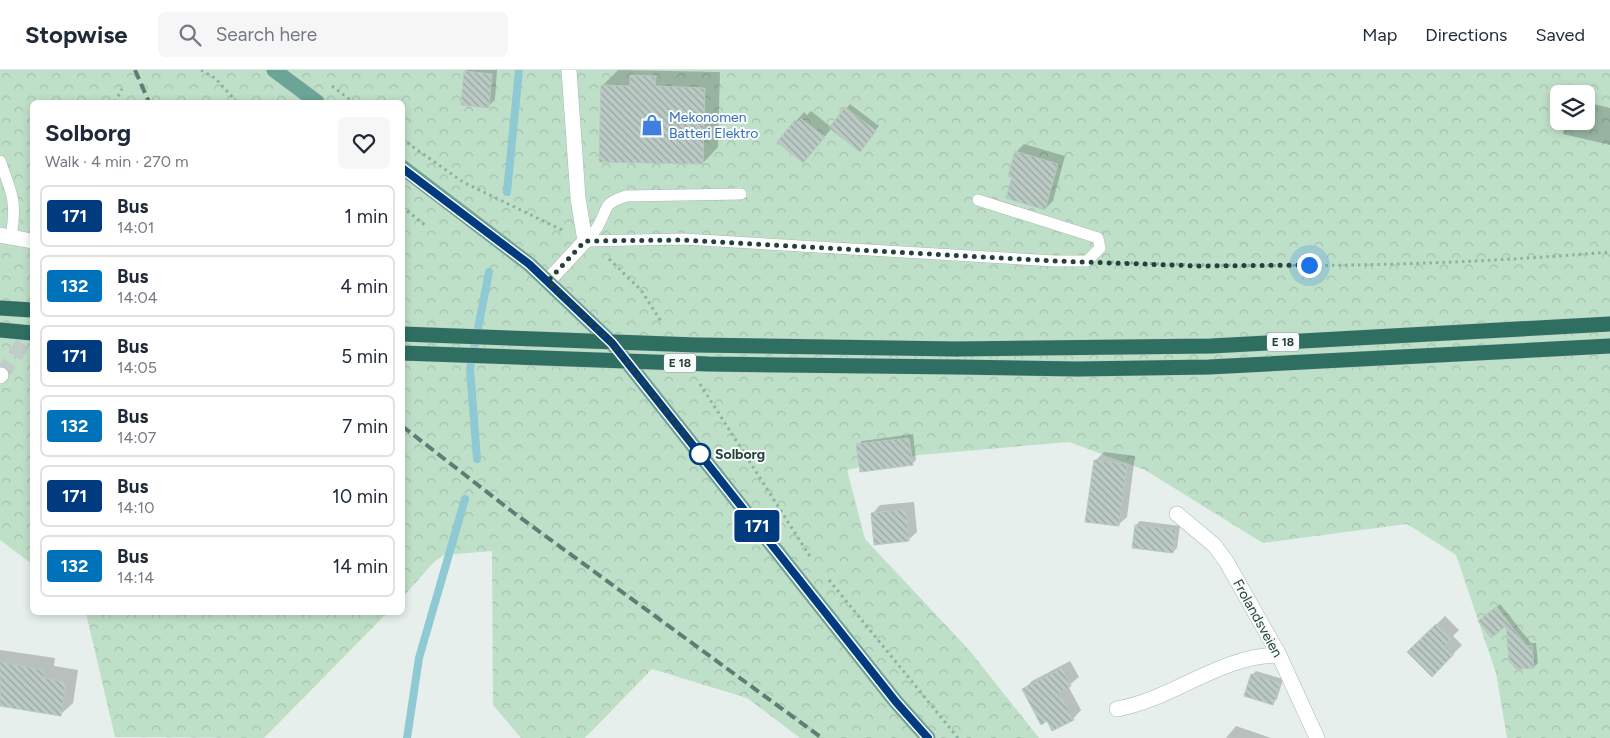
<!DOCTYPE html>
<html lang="en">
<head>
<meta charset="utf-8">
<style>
  body { margin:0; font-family:Figtree,sans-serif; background:#f6f6f7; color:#1f2937; height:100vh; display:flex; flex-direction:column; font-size:19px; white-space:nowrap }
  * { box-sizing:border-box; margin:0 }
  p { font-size:16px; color:#747a83 }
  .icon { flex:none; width:28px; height:28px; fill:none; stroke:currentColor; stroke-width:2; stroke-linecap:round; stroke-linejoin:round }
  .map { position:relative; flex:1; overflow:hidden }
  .side { position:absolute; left:30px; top:30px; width:375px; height:515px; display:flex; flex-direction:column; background:#fff; border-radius:8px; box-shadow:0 2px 8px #0003 }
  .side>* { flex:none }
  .badge { padding:0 10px; border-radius:4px; font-size:18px; line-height:32px }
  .fabs { position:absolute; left:1550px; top:15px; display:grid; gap:10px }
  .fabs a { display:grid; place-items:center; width:45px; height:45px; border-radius:8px; background:#fff; box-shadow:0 2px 8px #0003; font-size:25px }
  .you { position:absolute; width:25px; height:25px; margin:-12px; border:4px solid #fff; border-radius:50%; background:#1a73e8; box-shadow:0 0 0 8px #1a73e833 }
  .map>.badge { position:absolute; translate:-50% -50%; box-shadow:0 0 0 2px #fff }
  .round { display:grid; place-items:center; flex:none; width:52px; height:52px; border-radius:8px; background:#f6f6f7 }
  .headline { display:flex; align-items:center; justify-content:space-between; height:85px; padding:0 15px }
  h1 { font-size:24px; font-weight:700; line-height:38px }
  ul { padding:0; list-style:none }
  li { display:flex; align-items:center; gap:15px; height:62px; margin:0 10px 8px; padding:0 5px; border:2px solid #e0e1e3; border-radius:8px }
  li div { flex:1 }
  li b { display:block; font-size:19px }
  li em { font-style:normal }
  li .badge { min-width:55px; font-weight:700; text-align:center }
  header { display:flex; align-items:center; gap:30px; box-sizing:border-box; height:70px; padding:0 25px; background:#fff; border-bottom:1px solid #e0e1e3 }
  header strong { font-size:24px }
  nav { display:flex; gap:28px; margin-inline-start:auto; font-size:18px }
  .search { width:350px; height:45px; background:#f6f6f7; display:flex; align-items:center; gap:12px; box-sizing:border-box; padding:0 18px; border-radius:8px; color:#747a83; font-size:19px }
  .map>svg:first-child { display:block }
  .forest { fill:url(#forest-crowns); fill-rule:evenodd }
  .shadow { fill:#0003 }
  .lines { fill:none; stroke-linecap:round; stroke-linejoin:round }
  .stream { stroke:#8ec9d4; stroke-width:8 }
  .building { fill:url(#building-back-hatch); stroke:#b8c9c2 }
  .street-tunnel { stroke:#bfccc8; stroke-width:15; stroke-dasharray:15 8; stroke-linecap:butt }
  .lane-casing { stroke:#a8b8b2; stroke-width:12 }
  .street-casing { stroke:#a8b8b2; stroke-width:16 }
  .primary-casing { stroke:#c2cac8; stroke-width:16 }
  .highway-casing { stroke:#c2cac8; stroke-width:16 }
  .path { stroke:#86b3a5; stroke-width:3; stroke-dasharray:2.5 4; stroke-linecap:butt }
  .lane { stroke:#fff; stroke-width:11 }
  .street { stroke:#fff; stroke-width:15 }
  .primary { stroke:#6aa596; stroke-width:15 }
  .highway { stroke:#2f6f62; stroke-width:15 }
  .rail { stroke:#5f7d75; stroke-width:4; stroke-dasharray:10 5; stroke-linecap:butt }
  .highway-bridge-casing { stroke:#c2cac8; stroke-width:16; stroke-linecap:butt }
  .highway-bridge { stroke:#2f6f62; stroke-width:15 }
  .line-casing { stroke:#fff; stroke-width:11 }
  .line { stroke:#003b80; stroke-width:8 }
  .walk { stroke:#24423a; stroke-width:5; stroke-dasharray:0 9 }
  .stop-dot { fill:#fff; stroke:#003b80; stroke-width:2.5 }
  .labels { text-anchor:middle; stroke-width:4; stroke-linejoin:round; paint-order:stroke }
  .shield { fill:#f7fbf9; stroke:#637a73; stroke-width:1 }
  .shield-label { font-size:12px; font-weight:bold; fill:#24423a }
  .shop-label { font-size:14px; fill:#366cbe; stroke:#f7fbf9; text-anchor:start }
  .stop-label { font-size:14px; font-weight:bold; fill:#24423a; stroke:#f7fbf9; text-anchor:start }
  .street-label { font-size:14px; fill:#24423a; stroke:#f7fbf9 }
</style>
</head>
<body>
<header>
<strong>Stopwise</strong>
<div class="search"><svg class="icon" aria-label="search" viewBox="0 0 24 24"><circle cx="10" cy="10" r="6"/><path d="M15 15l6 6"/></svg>Search here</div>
<nav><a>Map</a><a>Directions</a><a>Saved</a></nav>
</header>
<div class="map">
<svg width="1610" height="668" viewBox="0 0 1610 668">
  <defs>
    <pattern id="forest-crowns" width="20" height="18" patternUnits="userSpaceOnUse" patternTransform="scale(1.25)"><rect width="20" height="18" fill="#bfe0c8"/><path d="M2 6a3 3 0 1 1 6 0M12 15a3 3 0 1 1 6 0" fill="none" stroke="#a4c1ad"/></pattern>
    <pattern id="building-back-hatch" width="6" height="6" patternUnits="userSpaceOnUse" patternTransform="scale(1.25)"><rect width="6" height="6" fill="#bbcac4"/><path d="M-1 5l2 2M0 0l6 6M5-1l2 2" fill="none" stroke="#98a6a0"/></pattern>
  </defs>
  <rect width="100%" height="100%" fill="#e6efeb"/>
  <!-- forest -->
  <g class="forest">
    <path d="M0 0H1610V668H1507L1496 603 1456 485 1407 454 1263 473 1145 400 1069 372 919 385 847 400 865 469 970 581 1039 668H800L747 628 652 599 585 668H521L493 635 492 481 444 485 434 492 403 527 402 32H32V494L0 470ZM1559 24H1586V51H1559Z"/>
    <path d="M86 543V542L387 543 264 668 115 667Z"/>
  </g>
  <!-- shadow -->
  <g class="shadow">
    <path d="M466 0H497L495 30 488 36 462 34Z"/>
    <path d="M618 0 720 2 718 77 703 93 602 16Z"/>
    <path d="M1586 32 1610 38V75L1563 64 1566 51H1586Z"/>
    <path d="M850 34 879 56 863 76 832 58 803 92 779 71 804 42 807 45 811 41 831 57Z"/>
    <path d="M1024 74 1065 86 1053 131 1045 139 1014 106 1016 82Z"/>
    <path d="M913 364 916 390 912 394 858 375 862 371Z"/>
    <path d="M1104 382 1135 386 1127 447 1118 455 1095 391Z"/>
    <path d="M914 432 917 462 908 470 872 444 880 435Z"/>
    <path d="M1140 451 1180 456 1177 478 1173 482 1136 455Z"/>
    <path d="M1500 534 1531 573H1536L1538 593 1534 597 1508 556 1510 554 1497 537Z"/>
    <path d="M1445 546 1459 560 1453 566 1462 575 1432 605 1409 582Z"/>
    <path d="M0 580 55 588 54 596 78 600 73 633 60 645 0 635Z"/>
    <path d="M1070 591 1079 607 1068 616 1081 640 1073 649 1048 650 1023 620 1032 611Z"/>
    <path d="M1256 601 1283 609 1277 629 1273 633 1252 605Z"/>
    <path d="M1236 656 1271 668H1226Z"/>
  </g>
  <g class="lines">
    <!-- stream -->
    <g class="stream">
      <path d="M507 122 519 0"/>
      <path d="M477 389 470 299 489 202"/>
      <path d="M407 668 419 588 465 429"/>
    </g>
  </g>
  <!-- building -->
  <g class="building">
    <path d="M464 1 492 4 489 38 461 35Z"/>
    <path d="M630 5 656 6 655 16 705 18 703 94 599 92 601 15 630 16Z"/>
    <path d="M845 37 876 61 860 82 829 58Z"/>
    <path d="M801 49 825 67 803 93 777 72 795 50 798 52Z"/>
    <path d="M1015 81 1058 94 1045 140 1006 128 1012 107 1008 106Z"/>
    <path d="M909 368 913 395 860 402 856 374Z"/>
    <path d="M1094 390 1127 394 1119 456 1085 452Z"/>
    <path d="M906 439 909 471 874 475 871 443Z"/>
    <path d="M1135 455 1176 460 1173 483 1132 478Z"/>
    <path d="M1496 537 1527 576H1532L1534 598 1516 599 1509 591 1506 556 1491 568 1478 551Z"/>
    <path d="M1436 554 1452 569 1445 575 1454 584 1432 607 1407 582Z"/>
    <path d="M0 592 44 600 43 608 66 612 61 646 0 636Z"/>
    <path d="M1062 598 1071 616 1059 623 1074 650 1052 661 1047 651 1041 655 1022 619Z"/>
    <path d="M1251 604 1280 613 1273 635 1244 626Z"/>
  </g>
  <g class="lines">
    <!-- street-tunnel -->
    <path class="street-tunnel" d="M1 305 32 261"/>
    <!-- lane casing -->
    <g class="lane-casing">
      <g id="lane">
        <path d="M0 91C12 123 17 131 11 167"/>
        <path d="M585 171 683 169 1055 191H1087L1100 178 1098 168 978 130"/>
        <path d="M585 171C589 167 595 162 598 156 609 137 602 134 626 126L741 124"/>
      </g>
    </g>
    <!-- street casing -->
    <g class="street-casing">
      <g id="street">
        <path d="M0 165 32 171"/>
        <path d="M548 211 585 171 578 128 569 0"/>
        <path d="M0 306 1 305"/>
        <path d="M1177 444 1214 475 1226 491 1279 585 1317 668"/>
        <path d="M1117 639C1173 629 1221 585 1279 585"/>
      </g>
    </g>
    <!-- primary casing -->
    <g class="primary-casing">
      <g id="primary">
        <path d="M274 0 317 32"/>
        <path d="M402 97 529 194 612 273 896 632 928 668"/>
      </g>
    </g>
    <!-- highway casing -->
    <g class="highway-casing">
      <g id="highway">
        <path d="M0 238 32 240"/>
        <path d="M0 260 32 263"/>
        <path d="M956 279 1211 276 1610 254"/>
        <path d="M957 297 1078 299 1209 297 1610 276"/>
      </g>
    </g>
    <!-- path -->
    <g class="path">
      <path d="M201 0 215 8 237 32"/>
      <path d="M332 16 353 32"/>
      <path d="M115 32 122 19"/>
      <path d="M402 69 463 112 564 161"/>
      <path d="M402 137 425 155"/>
      <path d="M609 189 641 220 662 253"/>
      <path d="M1111 192C1277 199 1444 196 1610 182"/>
      <path d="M700 314 811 488"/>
      <path d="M829 510 958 668"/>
    </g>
    <!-- lane -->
    <use href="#lane" class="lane"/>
    <!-- street -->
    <use href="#street" class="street"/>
    <!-- primary -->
    <use href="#primary" class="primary"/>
    <!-- highway -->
    <use href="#highway" class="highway"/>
    <!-- rail -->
    <g class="rail">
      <path d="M135 0 149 32"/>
      <path d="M402 356 514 443 822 668"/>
    </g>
    <!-- highway-bridge casing -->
    <g class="highway-bridge-casing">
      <g id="highway-bridge">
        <path d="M402 264 696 275 956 279"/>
        <path d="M402 283 709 294 957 297"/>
      </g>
    </g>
    <!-- highway-bridge -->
    <use href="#highway-bridge" class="highway-bridge"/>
  </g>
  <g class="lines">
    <!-- line casing -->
    <g class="line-casing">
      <path id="line" d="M402 98 529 194 612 273 896 632 928 668"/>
    </g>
    <!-- line -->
    <use href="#line" class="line"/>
    <!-- walk -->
    <path class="walk" d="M700 384 612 273 548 211 585 171 683 170 1054 191 1200 196 1309 195"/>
  </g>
  <!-- icons -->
  <defs>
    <g id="shop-bare" transform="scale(1.725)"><path d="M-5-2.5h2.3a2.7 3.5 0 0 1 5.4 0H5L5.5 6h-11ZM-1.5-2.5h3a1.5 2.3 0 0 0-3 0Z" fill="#3f7fe0" stroke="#f7fbf9" stroke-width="2.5" paint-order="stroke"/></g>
  </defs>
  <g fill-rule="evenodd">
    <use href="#shop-bare" x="652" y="55"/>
  </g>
  <!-- markers -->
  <circle class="stop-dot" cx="700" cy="384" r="10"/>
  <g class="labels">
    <!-- shield labels -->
    <g class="shield">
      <rect x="1267" y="262.5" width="32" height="19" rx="4"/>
      <rect x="664" y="283.5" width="32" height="19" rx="4"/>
    </g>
    <g class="shield-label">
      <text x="1283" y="276">E 18</text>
      <text x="680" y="297">E 18</text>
    </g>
    <!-- shop labels -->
    <g class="shop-label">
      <text x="669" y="52">Mekonomen<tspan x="669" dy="16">Batteri Elektro</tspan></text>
    </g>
    <!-- stop labels -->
    <g class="stop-label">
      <text x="715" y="389">Solborg</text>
    </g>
    <!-- street labels -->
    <g class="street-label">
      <text transform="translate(1258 548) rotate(61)" y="5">Frolandsveien</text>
    </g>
  </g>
</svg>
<div class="fabs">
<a><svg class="icon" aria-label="layers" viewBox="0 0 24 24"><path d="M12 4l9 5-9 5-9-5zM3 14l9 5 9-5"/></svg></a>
</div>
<div class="you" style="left:1309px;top:195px"></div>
<b class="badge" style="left:757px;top:456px;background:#003b80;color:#fff">171</b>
<section class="side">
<div class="headline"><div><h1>Solborg</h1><p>Walk · 4 min · 270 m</p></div><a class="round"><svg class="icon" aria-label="heart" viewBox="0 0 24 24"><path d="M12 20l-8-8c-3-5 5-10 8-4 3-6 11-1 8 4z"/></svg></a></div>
<ul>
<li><span class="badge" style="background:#003b80;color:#fff">171</span><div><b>Bus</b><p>14:01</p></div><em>1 min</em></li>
<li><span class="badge" style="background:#0072bc;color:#fff">132</span><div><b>Bus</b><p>14:04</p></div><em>4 min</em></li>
<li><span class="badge" style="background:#003b80;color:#fff">171</span><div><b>Bus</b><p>14:05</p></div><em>5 min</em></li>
<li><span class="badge" style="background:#0072bc;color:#fff">132</span><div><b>Bus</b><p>14:07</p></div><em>7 min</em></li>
<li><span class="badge" style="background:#003b80;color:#fff">171</span><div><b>Bus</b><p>14:10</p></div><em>10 min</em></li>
<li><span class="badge" style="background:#0072bc;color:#fff">132</span><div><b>Bus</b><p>14:14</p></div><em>14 min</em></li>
</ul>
</section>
</div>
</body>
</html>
